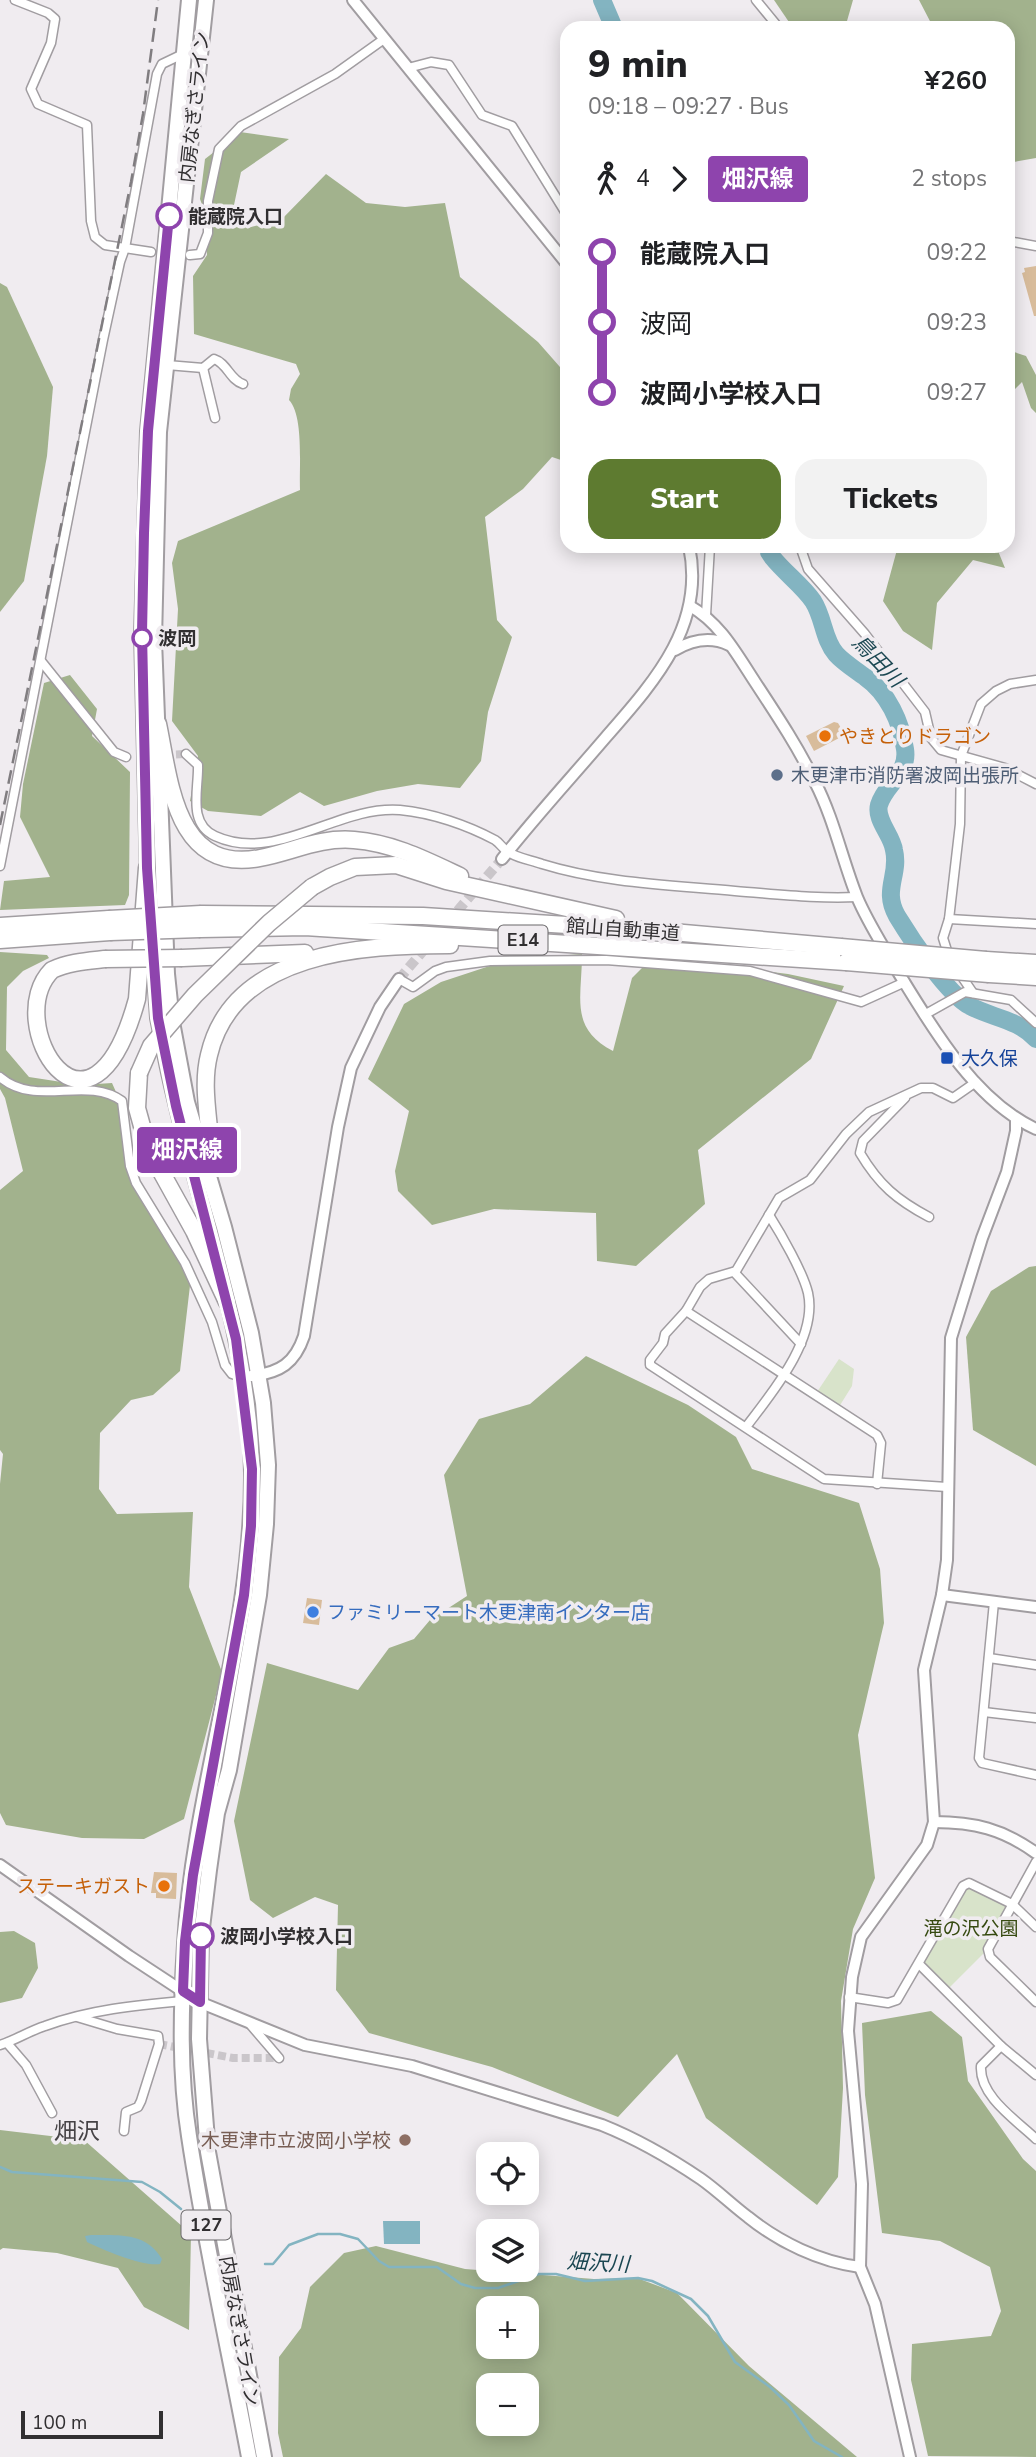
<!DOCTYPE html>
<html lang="en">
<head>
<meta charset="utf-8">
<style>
  body { margin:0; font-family:"Nunito Sans","Noto Sans JP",sans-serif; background:#f2f2f2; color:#202124; height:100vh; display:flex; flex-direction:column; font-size:26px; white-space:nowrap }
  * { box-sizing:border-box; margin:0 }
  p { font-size:23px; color:#757577 }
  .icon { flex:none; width:38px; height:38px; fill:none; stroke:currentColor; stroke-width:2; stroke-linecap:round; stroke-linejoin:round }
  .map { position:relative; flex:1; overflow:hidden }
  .panel { position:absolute; left:560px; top:21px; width:455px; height:532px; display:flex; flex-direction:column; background:#fff; border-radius:21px; box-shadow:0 4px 18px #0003 }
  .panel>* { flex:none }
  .badge { padding:0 14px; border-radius:5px; font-size:24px; line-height:46px }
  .controls { position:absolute; left:476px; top:2142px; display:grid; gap:14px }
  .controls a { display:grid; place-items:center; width:63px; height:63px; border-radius:14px; background:#fff; box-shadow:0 4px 18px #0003; font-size:35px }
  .scale { position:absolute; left:21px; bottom:18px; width:142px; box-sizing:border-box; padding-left:7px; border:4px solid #312f31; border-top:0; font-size:19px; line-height:24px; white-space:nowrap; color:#312f31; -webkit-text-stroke:5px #f0ecf0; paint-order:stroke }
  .map>.badge { position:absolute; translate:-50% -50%; box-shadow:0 0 0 4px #fff }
  .legs { display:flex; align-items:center; gap:10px; height:77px; padding:0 28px; font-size:23px }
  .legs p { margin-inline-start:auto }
  .summary { display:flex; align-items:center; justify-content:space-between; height:119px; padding:0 28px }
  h1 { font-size:38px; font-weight:800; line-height:52px }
  .action { display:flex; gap:14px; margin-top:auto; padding:14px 28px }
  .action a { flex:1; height:80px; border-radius:21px; background:#5e7b30; color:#fff; font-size:28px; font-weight:800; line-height:80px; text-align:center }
  .action a+a { background:#f2f2f2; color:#202124 }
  ul { padding:0 28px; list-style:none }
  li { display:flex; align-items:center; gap:24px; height:70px; font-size:26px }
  li i { display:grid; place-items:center; width:10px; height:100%; margin:0 9px; background:currentColor }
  li i::after { content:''; width:18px; height:18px; margin:-9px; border:5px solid; border-radius:50%; background:#fff }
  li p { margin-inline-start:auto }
  li:first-child i { background:linear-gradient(#0000 50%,currentColor 0) }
  li:last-child i { background:linear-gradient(currentColor 50%,#0000 0) }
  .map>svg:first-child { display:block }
  .green { fill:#d8e3ca }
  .forest { fill:#a2b28d; fill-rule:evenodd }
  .water { fill:#83b4c1 }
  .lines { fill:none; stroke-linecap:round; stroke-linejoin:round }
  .stream { stroke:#83b4c1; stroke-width:2.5 }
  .river { stroke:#83b4c1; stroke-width:18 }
  .building { fill:#d8bc9b }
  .minor-tunnel { stroke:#cac6ca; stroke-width:8; stroke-dasharray:8 4; stroke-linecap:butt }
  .tertiary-tunnel { stroke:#cac6ca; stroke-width:10; stroke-dasharray:10 5; stroke-linecap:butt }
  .minor-casing { stroke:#a19da1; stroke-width:11 }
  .tertiary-casing { stroke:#a19da1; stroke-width:14 }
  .trunk-casing { stroke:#a19da1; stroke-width:18 }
  .motorway-casing { stroke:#a19da1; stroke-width:19 }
  .minor { stroke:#fff; stroke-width:8 }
  .tertiary { stroke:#fff; stroke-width:10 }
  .trunk { stroke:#fff; stroke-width:14 }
  .motorway { stroke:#fff; stroke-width:16 }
  .rail { stroke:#807d80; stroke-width:2.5; stroke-dasharray:14 7; stroke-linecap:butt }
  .motorway-bridge-casing { stroke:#a19da1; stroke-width:19; stroke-linecap:butt }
  .motorway-bridge { stroke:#fff; stroke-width:16 }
  .line-1-casing { stroke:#fff; stroke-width:16 }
  .line-1 { stroke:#8e44ad; stroke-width:10 }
  .stop-1-dot { fill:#fff; stroke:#8e44ad; stroke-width:3.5 }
  .food-dot { fill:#e8710a; stroke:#f0ecf0; stroke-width:2.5 }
  .service-dot { fill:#5c6f8a; stroke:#f0ecf0; stroke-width:2.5 }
  .transit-dot { fill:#1a4fb4; stroke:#f0ecf0; stroke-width:2.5 }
  .shop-dot { fill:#3f7fe0; stroke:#f0ecf0; stroke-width:2.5 }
  .education-dot { fill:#8d6e63; stroke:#f0ecf0; stroke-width:2.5 }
  .labels { text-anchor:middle; stroke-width:7; stroke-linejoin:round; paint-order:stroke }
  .shield { fill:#f0ecf0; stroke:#6a686a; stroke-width:2 }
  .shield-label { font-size:18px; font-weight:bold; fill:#312f31 }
  .street-label { font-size:19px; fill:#312f31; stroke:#f0ecf0 }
  .stop-label { font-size:19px; font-weight:bold; fill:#312f31; stroke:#f0ecf0; text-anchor:start }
  .food-label { font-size:19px; fill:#c56008; stroke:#f0ecf0; text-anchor:start }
  .service-label { font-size:19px; fill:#4e5e75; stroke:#f0ecf0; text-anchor:start }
  .transit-label { font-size:19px; fill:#164399; stroke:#f0ecf0; text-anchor:start }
  .shop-label { font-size:19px; fill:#366cbe; stroke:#f0ecf0; text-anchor:start }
  .park-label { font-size:19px; fill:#364a10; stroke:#f0ecf0 }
  .education-label { font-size:19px; fill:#785e54; stroke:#f0ecf0; text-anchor:end }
  .water-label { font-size:21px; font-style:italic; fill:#1b4752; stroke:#f0ecf0 }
  .quarter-label { font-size:23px; fill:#464346; stroke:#f0ecf0 }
</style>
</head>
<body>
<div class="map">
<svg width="1036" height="2457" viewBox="0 0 1036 2457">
  <rect width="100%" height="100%" fill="#f0ecf0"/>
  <!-- green -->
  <g class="green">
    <path d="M839 1359 854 1369 852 1386 837 1410 815 1395Z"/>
    <path d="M969 1883 1012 1904 988 1949 947 1990 919 1964Z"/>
  </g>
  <!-- forest -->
  <g class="forest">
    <path d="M774 0H853L845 28H793Z"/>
    <path d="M919 0H1036V158L1008 163V28H930L932 25Z"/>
    <path d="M240 132 289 139 241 172 234 205 247 228 282 219 326 174 366 203 405 207 445 203 460 277 538 342 567 375V462L552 457 523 489 485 517 497 620 512 637 488 712 481 761 460 788 418 784 377 791 324 806 300 792 261 816 208 811 190 801 198 756 172 721 178 609 172 563 178 541 300 490C299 467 304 416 289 400L291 389 300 374 296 364 194 334 193 276 207 255 205 213 200 199 205 159Z"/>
    <path d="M0 283 7 287 53 387 47 456 24 581 0 612Z"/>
    <path d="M1008 350 1026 356 1036 375V413L1031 408 1022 382 1008 396Z"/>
    <path d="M898 546H996L1005 568 973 560 937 603 932 650 903 631 883 601Z"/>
    <path d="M70 675 97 709 92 736 130 772 129 895 125 905 0 910 4 881 50 877 20 817 23 784 44 683Z"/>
    <path d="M0 952 47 955 49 958 23 971 7 987 6 1050 29 1077 81 1085 112 1083 120 1101 124 1156 191 1277 180 1371 153 1395 131 1400 100 1433 99 1489 117 1514 193 1512 189 1587 222 1672 184 1819 144 1839 82 1838 6 1825 0 1813V1484L3 1454 0 1450V1190L23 1171 5 1098 0 1089Z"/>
    <path d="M582 954C582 998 569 1028 613 1051L632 978 653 957 788 974 844 986 811 1059 698 1150 705 1204 636 1266 597 1261 596 1213 494 1209 432 1225 398 1191 395 1171 409 1111 368 1079 404 1004 441 982 511 959Z"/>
    <path d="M1036 1266V1466L973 1430 966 1337 991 1291 1029 1267Z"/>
    <path d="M586 1356 688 1405 736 1437 752 1469 859 1503 880 1569 884 1623 858 1735 875 1878 853 1929 841 2001 843 2088 838 2177 817 2205 706 2118 677 2054 618 2117 492 2067 369 2033 336 1990 338 1905 315 1897 273 1918 250 1900 234 1821 267 1663 358 1690 389 1648 414 1639 430 1620 467 1596 444 1475 479 1419 530 1404Z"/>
    <path d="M14 1931 35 1943 38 1968 22 1998 0 2003V1932Z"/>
    <path d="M931 2011 962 2037 968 2081 1023 2159 1036 2171V2457L928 2456 911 2380 912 2344 991 2336 1001 2311 990 2267 940 2241 882 2233 865 2095 862 2023Z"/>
    <path d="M0 2130 84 2140 191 2234 189 2330 144 2307 118 2268 57 2253 3 2248 0 2250Z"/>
    <path d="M376 2246 465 2269 594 2279 637 2278 677 2293 749 2366 857 2457H283L278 2433 279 2357 301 2328 310 2287 344 2253ZM488 2308H527V2347H488ZM488 2385H527V2424H488Z"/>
  </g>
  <!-- water -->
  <g class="water">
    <path d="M383 2221H420V2244H384Z"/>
    <path d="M91 2235C119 2235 146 2232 162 2259L160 2264C144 2267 103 2250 87 2242L85 2236Z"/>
  </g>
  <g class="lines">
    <!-- stream -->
    <g class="stream">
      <path d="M0 2167 12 2172 142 2182 160 2192 181 2209"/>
      <path d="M265 2264H273L289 2245 318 2234H340L358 2239 379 2261 389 2267H437L461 2284 475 2288H498L539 2274H556L585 2281 638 2278 652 2281 691 2299 708 2316 735 2362 770 2387 789 2405 814 2441 842 2457"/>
    </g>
    <!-- river -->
    <g class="river">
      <path d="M602 0 614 28"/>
      <path d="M770 546 769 552 773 558C785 573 803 586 813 601 824 618 823 639 836 654 844 663 856 670 865 677 888 693 901 722 905 749 909 774 885 784 879 805 875 820 892 835 894 850 900 875 882 890 897 916 911 939 948 995 970 1006 992 1018 1018 1019 1036 1039"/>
    </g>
  </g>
  <!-- building -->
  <g class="building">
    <path d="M1036 266V316H1034L1022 273 1025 272 1024 268Z"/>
    <path d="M834 722 838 723 845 735 814 751 806 736Z"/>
    <path d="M307 1598 322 1600 319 1625 303 1623Z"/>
    <path d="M154 1872 177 1873 176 1899 156 1898V1893H151Z"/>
  </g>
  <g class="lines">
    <!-- minor-tunnel -->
    <g class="minor-tunnel">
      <path d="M164 755 186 754"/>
      <path d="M159 2044 233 2058H279"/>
    </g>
    <!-- tertiary-tunnel -->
    <path class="tertiary-tunnel" d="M399 979 502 859"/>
    <!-- minor casing -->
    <g class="minor-casing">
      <g id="minor">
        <path d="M15 0 48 13 55 19 51 43 31 89 38 104 87 125 91 221 95 237 105 245 151 252"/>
        <path d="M756 0 779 28"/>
        <path d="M408 68 431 62 449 65 482 115 512 126 567 215"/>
        <path d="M1008 241 1036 246"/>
        <path d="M190 255 200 254 208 233V201L219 149 241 126 335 74 384 39"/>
        <path d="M167 365 203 368 214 359C227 363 230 380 243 384"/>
        <path d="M203 368 215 418"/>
        <path d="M800 546 808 569 865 634 925 712 931 738 941 750 1005 768 1036 784"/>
        <path d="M706 615 710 546"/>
        <path d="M41 661 114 752 126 757"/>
        <path d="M186 754 198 765C199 789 187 823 215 836 276 864 338 805 400 810 432 813 467 825 495 840 500 843 502 848 507 851 516 858 531 860 542 864 603 883 671 885 735 891 776 894 817 899 857 897"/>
        <path d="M0 866 103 340 120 262 125 248 157 74 162 64 185 53"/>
        <path d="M949 919 1036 924"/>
        <path d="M949 957 943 938 949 919 960 824 961 756 981 704 996 691 1010 684 1036 680"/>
        <path d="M958 971 973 993"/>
        <path d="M399 979 413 987 435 971 446 967 490 961 606 960 750 971 861 1002 905 982"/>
        <path d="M924 1015 965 992 1011 1000 1036 1023"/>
        <path d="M0 1077C36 1108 86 1075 122 1101L130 1166 136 1183 185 1263 212 1322 225 1365 232 1374 242 1377"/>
        <path d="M905 1098 863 1141 860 1153C879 1185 897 1200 929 1217"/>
        <path d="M734 1272 801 1344"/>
        <path d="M686 1311 877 1435 881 1443 877 1484"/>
        <path d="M746 1427C771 1394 818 1339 808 1293 803 1272 781 1234 769 1215"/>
        <path d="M947 1487 824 1479 650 1365V1360L663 1343 665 1334 686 1311 700 1287 709 1279 736 1271 779 1198 810 1180 846 1134 869 1112 921 1088H933L953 1098 976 1082"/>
        <path d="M994 1602 979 1758 982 1763 1036 1775"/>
        <path d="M989 1658 1036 1665"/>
        <path d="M984 1712 1036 1718"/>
        <path d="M1036 1862 988 1949 990 1957 1036 2002"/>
        <path d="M919 1964 1001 2046 1036 2075"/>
        <path d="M849 1997 888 2003 897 2000 963 1886 969 1883 1012 1904 1036 1927"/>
        <path d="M77 2017 117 2029 158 2036 159 2044 141 2101 138 2107 126 2112 124 2131"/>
        <path d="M249 2023 279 2058"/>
        <path d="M7 2043 26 2065 52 2113"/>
        <path d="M0 2045C16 2040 29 2031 45 2026 88 2010 137 2005 183 2001"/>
        <path d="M1001 2046 981 2066C979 2096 1016 2120 1036 2139"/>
      </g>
    </g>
    <!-- tertiary casing -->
    <g class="tertiary-casing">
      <g id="tertiary">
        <path d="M353 0 567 264"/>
        <path d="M690 606C720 623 736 653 755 682 776 714 798 747 815 782 834 819 842 859 857 897 867 921 882 944 895 967 930 1024 973 1100 1036 1129"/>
        <path d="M675 650C692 640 710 636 729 645"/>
        <path d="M502 859C535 817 571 778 606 737 654 682 706 625 689 546"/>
        <path d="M251 1376C280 1373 295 1363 304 1336L338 1127 351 1068 380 1007 399 979"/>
        <path d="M942 1595 1036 1607"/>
        <path d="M934 1822C974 1822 1003 1829 1036 1853"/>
        <path d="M0 1865 129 1956 199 2002 305 2045 412 2066 602 2125C637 2139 670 2158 701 2179 718 2191 732 2205 748 2217 779 2242 820 2262 860 2267"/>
        <path d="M910 2457 875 2304 860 2267 862 2184 848 2031 852 1977 861 1937 927 1845 934 1822 924 1670 942 1595 947 1560 951 1338 982 1238 1007 1172 1016 1131V1120"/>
      </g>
    </g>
    <!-- trunk casing -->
    <g class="trunk-casing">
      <g id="trunk">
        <path d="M206 0 159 432 154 640 167 974 172 1022 187 1102 224 1227 251 1333 263 1403 268 1465 266 1524 259 1595 229 1770 217 1813 209 1870 201 1936 199 2039 208 2152 264 2457"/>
        <path d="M148 878 142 633 148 431 189 0"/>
        <path d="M151 920 158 1018 167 1063C195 1199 250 1333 252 1473 253 1634 194 1785 185 1944 181 2007 179 2073 189 2136 205 2243 229 2350 249 2457"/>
      </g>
    </g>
    <!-- motorway casing -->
    <g class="motorway-casing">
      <g id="motorway">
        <path d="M158 724C170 781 175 874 260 858 292 852 320 837 354 840 393 843 426 860 460 876"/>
        <path d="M312 887 330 877 355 867 396 865 446 881 616 919"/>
        <path d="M201 914 423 916 661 931 841 947"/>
        <path d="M0 926 109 919"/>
        <path d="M200 929 305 927 846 962"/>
        <path d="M0 940 110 932"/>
        <path d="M182 958 305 953"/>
        <path d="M105 959C87 961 69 962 52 970 0 1022 90 1171 137 999L147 868"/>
        <path d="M986 960 1036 963"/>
        <path d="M989 974 1036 977"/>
        <path d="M139 1073 137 1108 148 1148 194 1231 227 1302"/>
        <path d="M208 1177C209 1165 210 1152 210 1140 208 1112 202 1083 209 1055 233 951 364 945 450 945"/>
      </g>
    </g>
    <!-- minor -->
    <use href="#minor" class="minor"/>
    <!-- tertiary -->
    <use href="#tertiary" class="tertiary"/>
    <!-- trunk -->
    <use href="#trunk" class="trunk"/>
    <!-- motorway -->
    <use href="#motorway" class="motorway"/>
    <!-- rail -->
    <path class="rail" d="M0 825 131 182 143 114 158 0"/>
    <!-- motorway-bridge casing -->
    <g class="motorway-bridge-casing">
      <g id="motorway-bridge">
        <path d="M109 919 201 914"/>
        <path d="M110 932 200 929"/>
        <path d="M841 947 986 960"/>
        <path d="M105 959 182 958"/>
        <path d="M846 962 989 974"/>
        <path d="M139 1073 151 1046 195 995 269 923 312 887"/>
      </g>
    </g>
    <!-- motorway-bridge -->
    <use href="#motorway-bridge" class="motorway-bridge"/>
  </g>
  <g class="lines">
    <!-- line-1 casing -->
    <g class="line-1-casing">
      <path id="line-1" d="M169 216 148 431 144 533 142 633 147 868 158 1018 176 1106 236 1339 252 1469 251 1526 244 1595 193 1875 185 1941 183 1991 200 2002 201 1936"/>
    </g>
    <!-- line-1 -->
    <use href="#line-1" class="line-1"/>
  </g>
  <!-- markers -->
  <g class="stop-1-dot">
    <circle cx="169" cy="216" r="12"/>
    <circle cx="142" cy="638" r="9"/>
    <circle cx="201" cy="1936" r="12"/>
  </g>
  <g class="food-dot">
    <circle cx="825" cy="736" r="7"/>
    <circle cx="164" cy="1886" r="7"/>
  </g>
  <circle class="service-dot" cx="777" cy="775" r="7"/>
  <rect class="transit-dot" x="940" y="1051" width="14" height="14" rx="3.5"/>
  <circle class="shop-dot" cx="313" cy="1612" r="7"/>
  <circle class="education-dot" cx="405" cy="2140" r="7"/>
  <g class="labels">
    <!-- shield labels -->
    <g class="shield">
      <rect x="498.5" y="925.5" width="49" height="29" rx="5"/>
      <rect x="181.5" y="2210.5" width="49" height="29" rx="5"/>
    </g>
    <g class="shield-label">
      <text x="523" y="946">E14</text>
      <text x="206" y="2231">127</text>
    </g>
    <!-- street labels -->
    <g class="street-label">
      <text transform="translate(194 107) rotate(-84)" y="7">内房なぎさライン</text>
      <text transform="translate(623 929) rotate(4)" y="7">館山自動車道</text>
      <text transform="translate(240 2331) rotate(80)" y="7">内房なぎさライン</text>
    </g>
    <!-- stop labels -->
    <g class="stop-label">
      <text x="188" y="223">能蔵院入口</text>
      <text x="158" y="645">波岡</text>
      <text x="220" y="1943">波岡小学校入口</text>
    </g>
    <!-- food labels -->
    <g class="food-label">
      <text x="839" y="743">やきとりドラゴン</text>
      <text x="150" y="1893" text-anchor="end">ステーキガスト</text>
    </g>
    <!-- service labels -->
    <g class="service-label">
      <text x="791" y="782">木更津市消防署波岡出張所</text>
    </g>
    <!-- transit labels -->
    <g class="transit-label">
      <text x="961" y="1065">大久保</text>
    </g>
    <!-- shop labels -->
    <g class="shop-label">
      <text x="327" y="1619">ファミリーマート木更津南インター店</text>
    </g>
    <!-- park labels -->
    <g class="park-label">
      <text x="971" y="1935">滝の沢公園</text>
    </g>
    <!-- education labels -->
    <g class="education-label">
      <text x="391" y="2147">木更津市立波岡小学校</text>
    </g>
    <!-- water labels -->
    <g class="water-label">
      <text transform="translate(878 661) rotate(46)" y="7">鳥田川</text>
      <text transform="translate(598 2263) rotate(3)" y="7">畑沢川</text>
    </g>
    <!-- quarter labels -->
    <g class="quarter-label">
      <text x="77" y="2139">畑沢</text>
    </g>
  </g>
</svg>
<div class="controls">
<a><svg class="icon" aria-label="locate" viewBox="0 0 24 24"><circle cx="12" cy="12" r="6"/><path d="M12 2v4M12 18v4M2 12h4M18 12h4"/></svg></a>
<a><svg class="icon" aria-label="layers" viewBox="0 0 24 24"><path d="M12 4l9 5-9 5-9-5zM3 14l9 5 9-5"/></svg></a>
<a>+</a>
<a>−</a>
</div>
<div class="scale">100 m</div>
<b class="badge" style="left:187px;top:1150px;background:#8e44ad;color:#fff">畑沢線</b>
<section class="panel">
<div class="summary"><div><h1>9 min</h1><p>09:18 – 09:27 · Bus</p></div><b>¥260</b></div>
<div class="legs"><svg class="icon" aria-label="walk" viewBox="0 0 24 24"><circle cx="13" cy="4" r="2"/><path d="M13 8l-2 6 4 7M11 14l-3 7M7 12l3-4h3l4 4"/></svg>4<svg class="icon" aria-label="forward" viewBox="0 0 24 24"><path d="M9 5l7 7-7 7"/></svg><b class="badge" style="background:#8e44ad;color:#fff">畑沢線</b><p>2 stops</p></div>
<ul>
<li><i style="color:#8e44ad"></i><b>能蔵院入口</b><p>09:22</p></li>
<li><i style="color:#8e44ad"></i><span>波岡</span><p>09:23</p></li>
<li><i style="color:#8e44ad"></i><b>波岡小学校入口</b><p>09:27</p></li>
</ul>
<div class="action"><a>Start</a><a>Tickets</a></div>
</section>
</div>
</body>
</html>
